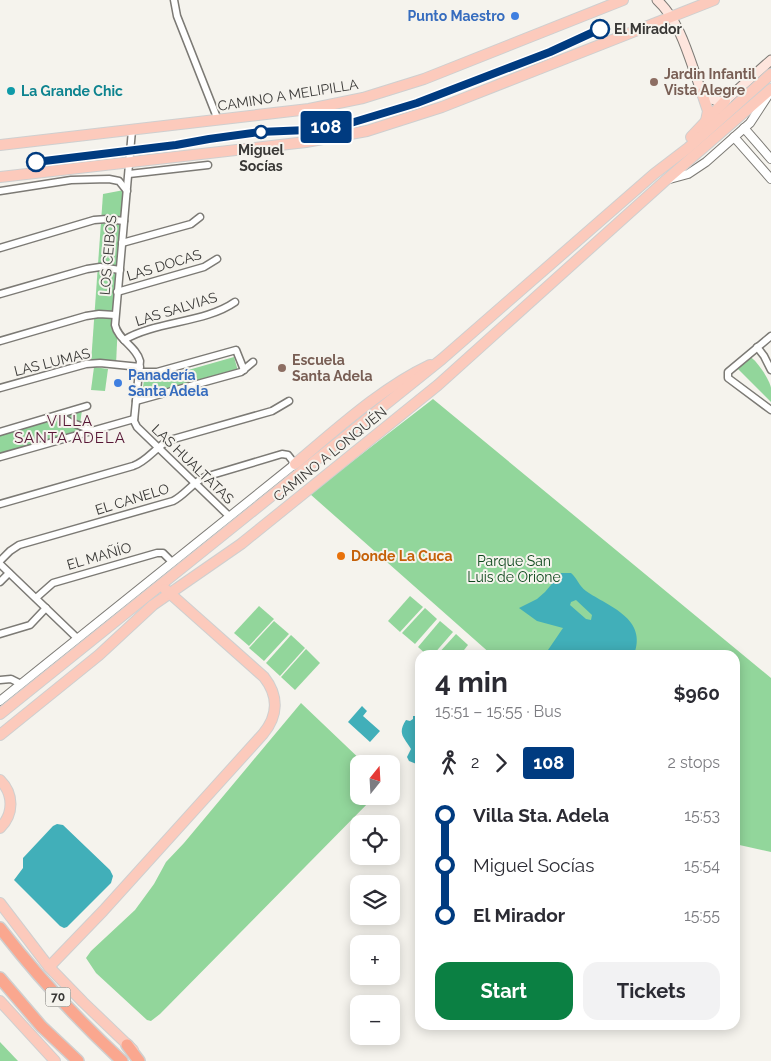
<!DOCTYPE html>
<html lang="en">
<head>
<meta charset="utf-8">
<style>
  body { margin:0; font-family:Raleway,sans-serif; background:#f2f2f3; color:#2b2b33; height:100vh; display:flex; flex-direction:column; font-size:19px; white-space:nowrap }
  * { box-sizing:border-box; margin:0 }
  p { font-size:16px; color:#7c7c81 }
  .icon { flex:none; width:28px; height:28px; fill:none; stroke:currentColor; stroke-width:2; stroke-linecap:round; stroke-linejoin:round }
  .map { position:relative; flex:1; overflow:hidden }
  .details { position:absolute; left:415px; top:650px; width:325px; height:380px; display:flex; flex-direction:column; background:#fff; border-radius:15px; box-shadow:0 2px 12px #0003 }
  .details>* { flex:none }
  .badge { padding:0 10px; border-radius:4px; font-size:18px; line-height:32px }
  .needle { width:32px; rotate:18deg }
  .fabs { position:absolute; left:350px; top:755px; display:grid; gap:10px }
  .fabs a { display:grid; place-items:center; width:50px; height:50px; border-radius:10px; background:#fff; box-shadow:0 2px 12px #0003; font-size:25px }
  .map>.badge { position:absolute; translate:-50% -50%; box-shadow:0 0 0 2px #fff }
  .legs { display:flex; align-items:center; gap:8px; height:55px; padding:0 20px; font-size:16px }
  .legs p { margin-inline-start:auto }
  .overview { display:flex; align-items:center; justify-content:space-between; height:85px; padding:0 20px }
  h1 { font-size:28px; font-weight:700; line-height:38px }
  .primary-button { display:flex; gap:10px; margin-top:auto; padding:10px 20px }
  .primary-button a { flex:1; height:58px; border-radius:15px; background:#0b8043; color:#fff; font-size:20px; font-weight:700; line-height:58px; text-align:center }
  .primary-button a+a { background:#f2f2f3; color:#2b2b33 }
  ul { padding:0 20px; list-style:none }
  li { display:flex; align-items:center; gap:18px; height:50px; font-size:19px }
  li i { display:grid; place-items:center; width:8px; height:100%; margin:0 6px; background:currentColor }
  li i::after { content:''; width:12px; height:12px; margin:-6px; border:4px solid; border-radius:50%; background:#fff }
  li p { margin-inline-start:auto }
  li:first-child i { background:linear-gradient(#0000 50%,currentColor 0) }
  li:last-child i { background:linear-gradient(currentColor 50%,#0000 0) }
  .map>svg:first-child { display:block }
  .green { fill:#92d69b }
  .water { fill:#41afb9; fill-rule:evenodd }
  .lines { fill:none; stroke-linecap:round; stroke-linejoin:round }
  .minor-casing { stroke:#7c7a75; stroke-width:9 }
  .tertiary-casing { stroke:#7c7a75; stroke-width:10 }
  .secondary-casing { stroke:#7c7a75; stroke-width:11 }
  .primary-casing { stroke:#cfcfcf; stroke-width:12 }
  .motorway-casing { stroke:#cfcfcf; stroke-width:14 }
  .minor { stroke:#fff; stroke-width:6 }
  .tertiary { stroke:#fff; stroke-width:8 }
  .secondary { stroke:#fee5dd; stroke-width:9 }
  .primary { stroke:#fccabc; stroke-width:10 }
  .motorway { stroke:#faa78f; stroke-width:11 }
  .line-1-casing { stroke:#fff; stroke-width:11 }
  .line-1 { stroke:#003b80; stroke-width:8 }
  .shop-dot { fill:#3f7fe0; stroke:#f5f3ed; stroke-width:2 }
  .stop-1-dot { fill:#fff; stroke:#003b80; stroke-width:2.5 }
  .education-dot { fill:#8d6e63; stroke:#f5f3ed; stroke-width:2 }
  .culture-dot { fill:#0f9aa8; stroke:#f5f3ed; stroke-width:2 }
  .food-dot { fill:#e8710a; stroke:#f5f3ed; stroke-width:2 }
  .labels { text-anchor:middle; stroke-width:4; stroke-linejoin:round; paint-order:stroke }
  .shield { fill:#f5f3ed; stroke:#71706d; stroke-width:1 }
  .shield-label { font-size:12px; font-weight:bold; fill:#393836 }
  .shop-label { font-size:14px; font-weight:bold; fill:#366cbe; stroke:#f5f3ed; text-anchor:end }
  .stop-label { font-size:14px; font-weight:bold; fill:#393836; stroke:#f5f3ed; text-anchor:start }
  .education-label { font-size:14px; font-weight:bold; fill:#785e54; stroke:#f5f3ed; text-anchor:start }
  .culture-label { font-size:14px; font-weight:bold; fill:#0d838f; stroke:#f5f3ed; text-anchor:start }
  .street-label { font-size:14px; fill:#393836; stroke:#f5f3ed }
  .food-label { font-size:14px; font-weight:bold; fill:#c56008; stroke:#f5f3ed; text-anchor:start }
  .park-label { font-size:14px; fill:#0f491e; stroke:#f5f3ed }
  .neighbourhood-label { font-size:15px; letter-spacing:1px; fill:#571736; stroke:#f5f3ed }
</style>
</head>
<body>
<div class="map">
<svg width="771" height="1061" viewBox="0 0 771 1061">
  <rect width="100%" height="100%" fill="#f5f3ed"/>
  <!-- green -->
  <g class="green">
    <path d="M124 190 116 365 91 363 103 194Z"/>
    <path d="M234 357 238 371 142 396 144 379 153 380Z"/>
    <path d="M750 357C757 360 770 381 771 388 771 393 771 397 771 402L737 368Z"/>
    <path d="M94 367 108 369 105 391 91 390Z"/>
    <path d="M433 399 771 678V852L735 844V655H492L310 494Z"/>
    <path d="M82 410 80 424 84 429 56 440 0 455V435Z"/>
    <path d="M410 596 423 607 400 632 388 621Z"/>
    <path d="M259 606 274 619 249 646 234 633Z"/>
    <path d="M425 608 437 619 415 644 402 633Z"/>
    <path d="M274 621 289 634 264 661 249 648Z"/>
    <path d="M440 621 453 632 433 655H427L418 647Z"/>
    <path d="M456 634 468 645 460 655H437Z"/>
    <path d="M291 635 305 648 280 676 266 663Z"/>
    <path d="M306 649 320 663 295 690 281 677Z"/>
    <path d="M301 703 365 764H359V796H375L160 1014 151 1021 147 1020 96 973 86 958 91 951 135 910 154 884 166 862 184 843Z"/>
    <path d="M0 1042 18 1061H0Z"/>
  </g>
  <!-- water -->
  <g class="water">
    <path d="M561 573H571C577 578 579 586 586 591 609 607 648 618 634 655H553L548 650 563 628 537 621 519 608 537 599 545 592ZM576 600 592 615 591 620 586 619 570 605 571 602Z"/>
    <path d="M362 706 367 711 363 716 380 731 370 742 348 722Z"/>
    <path d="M413 716H420L419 765 409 761 407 757 411 749C404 737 397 734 406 720L410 721 413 719Z"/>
    <path d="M57 824 63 825 110 870 113 876 111 883 67 927 64 928 60 926 14 880 23 868V858L53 826Z"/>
  </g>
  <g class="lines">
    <!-- minor casing -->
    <g class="minor-casing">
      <g id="minor">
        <path d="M174 0 177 16 218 120"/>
        <path d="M132 130 115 325C118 340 136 346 140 361L134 421 137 427 229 516"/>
        <path d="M129 174 208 165"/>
        <path d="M0 191 71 180 109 179 119 181 127 191"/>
        <path d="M122 243 191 224 200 217"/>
        <path d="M0 248 94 220 107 219 124 221"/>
        <path d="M117 292 204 267 217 259"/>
        <path d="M0 294 87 269 100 267 120 270"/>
        <path d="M771 336 728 372V378L771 410"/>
        <path d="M124 340C156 321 205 323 235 302"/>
        <path d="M0 341 86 316 99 314 115 315"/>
        <path d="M757 347 764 356 771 370"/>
        <path d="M139 372H157L236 350 244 370"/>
        <path d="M0 388 86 364 100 363 140 367"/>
        <path d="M136 401 241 372 253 362"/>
        <path d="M59 415 70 422 94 431"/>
        <path d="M0 432 87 406"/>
        <path d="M0 457 134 419"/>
        <path d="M0 504 133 466C148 461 156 446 170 440L272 411 289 401"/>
        <path d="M0 561 10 551 19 545 173 501C185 495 193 482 205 477L282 454 288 455 295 464"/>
        <path d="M0 564 78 639"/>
        <path d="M0 582 9 573"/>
        <path d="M36 598 53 583 157 553H163L172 562"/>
        <path d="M0 634 30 625 46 608"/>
        <path d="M0 680 11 679 21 684"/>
      </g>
    </g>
    <!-- tertiary casing -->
    <g class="tertiary-casing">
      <g id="tertiary">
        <path d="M744 128 771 159"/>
        <path d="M734 137 771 179"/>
        <path d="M666 180 688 174 706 162 750 123 769 94"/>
        <path d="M0 701 295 464"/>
      </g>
    </g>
    <!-- secondary casing -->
    <g class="secondary-casing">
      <path id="secondary" d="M657 0C682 23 690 62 702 93 709 99 716 102 725 101L771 60"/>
    </g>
    <!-- primary casing -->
    <g class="primary-casing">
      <g id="primary">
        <path d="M702 93 708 111 706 121"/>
        <path d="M691 137 725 101"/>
        <path d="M0 145 309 109 363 98 424 79 623 0"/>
        <path d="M0 177 306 142 367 131 442 107 714 0"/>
        <path d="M295 464C337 429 381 388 430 365"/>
        <path d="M0 714 442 359 654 174 688 148 771 74"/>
        <path d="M0 735 99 655 153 605 241 544 438 385 666 180 771 89"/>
        <path d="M0 780C14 794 14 814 0 828"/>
        <path d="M0 903 49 967 83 1002 133 1050"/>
        <path d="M49 967 103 911 263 734C278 716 279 696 264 677L165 589"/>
        <path d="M0 1001 55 1061"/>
      </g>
    </g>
    <!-- motorway casing -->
    <g class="motorway-casing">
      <g id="motorway">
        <path d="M0 928C37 976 78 1020 122 1061"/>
        <path d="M0 978 41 1026 78 1061"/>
        <path d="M127 1045 139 1061"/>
      </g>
    </g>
    <!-- minor -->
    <use href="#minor" class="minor"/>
    <!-- tertiary -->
    <use href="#tertiary" class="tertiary"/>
    <!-- secondary -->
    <use href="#secondary" class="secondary"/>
    <!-- primary -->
    <use href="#primary" class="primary"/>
    <!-- motorway -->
    <use href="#motorway" class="motorway"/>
  </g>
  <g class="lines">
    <!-- line-1 casing -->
    <g class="line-1-casing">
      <path id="line-1" d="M36 162 176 145 209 139 259 132 308 130 354 122 417 103 550 52 600 29"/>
    </g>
    <!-- line-1 -->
    <use href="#line-1" class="line-1"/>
  </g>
  <!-- markers -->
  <g class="shop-dot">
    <circle cx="515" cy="16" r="5"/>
    <circle cx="118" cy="383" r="5"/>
  </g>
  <g class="stop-1-dot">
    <circle cx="600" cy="29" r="9"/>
    <circle cx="261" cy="132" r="6"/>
    <circle cx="36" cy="162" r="9"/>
  </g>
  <g class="education-dot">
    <circle cx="654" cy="82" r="5"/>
    <circle cx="282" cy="368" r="5"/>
  </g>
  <circle class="culture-dot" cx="11" cy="91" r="5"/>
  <circle class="food-dot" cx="341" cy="556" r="5"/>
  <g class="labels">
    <!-- shield labels -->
    <rect class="shield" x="45.5" y="987.5" width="25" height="19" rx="4"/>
    <g class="shield-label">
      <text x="58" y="1001">70</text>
    </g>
    <!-- shop labels -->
    <g class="shop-label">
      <text x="505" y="21">Punto Maestro</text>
      <text x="128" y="380" text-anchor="start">Panadería<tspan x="128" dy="16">Santa Adela</tspan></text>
    </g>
    <!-- stop labels -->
    <g class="stop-label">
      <text x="614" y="34">El Mirador</text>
      <text x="261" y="155" text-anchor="middle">Miguel<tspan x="261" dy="16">Socías</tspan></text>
    </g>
    <!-- education labels -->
    <g class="education-label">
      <text x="664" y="79">Jardin Infantil<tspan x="664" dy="16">Vista Alegre</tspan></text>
      <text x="292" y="365">Escuela<tspan x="292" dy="16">Santa Adela</tspan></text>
    </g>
    <!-- culture labels -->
    <g class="culture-label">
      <text x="21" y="96">La Grande Chic</text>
    </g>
    <!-- street labels -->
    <g class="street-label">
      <text transform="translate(288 95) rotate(-9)" y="5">CAMINO A MELIPILLA</text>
      <text transform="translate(108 255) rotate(-85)" y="5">LOS CEIBOS</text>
      <text transform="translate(164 265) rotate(-17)" y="5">LAS DOCAS</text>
      <text transform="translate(176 309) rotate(-17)" y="5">LAS SALVIAS</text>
      <text transform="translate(52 362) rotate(-14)" y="5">LAS LUMAS</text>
      <text transform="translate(330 454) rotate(-39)" y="5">CAMINO A LONQUÉN</text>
      <text transform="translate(193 464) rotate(44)" y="5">LAS HUALTATAS</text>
      <text transform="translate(132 499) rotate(-17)" y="5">EL CANELO</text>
      <text transform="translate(99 556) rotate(-16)" y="5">EL MAÑÍO</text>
    </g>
    <!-- food labels -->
    <g class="food-label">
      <text x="351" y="561">Donde La Cuca</text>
    </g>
    <!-- park labels -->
    <g class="park-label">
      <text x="514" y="566">Parque San<tspan x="514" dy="16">Luis de Orione</tspan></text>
    </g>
    <!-- neighbourhood labels -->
    <g class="neighbourhood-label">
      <text x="70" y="426">VILLA<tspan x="70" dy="17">SANTA ADELA</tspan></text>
    </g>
  </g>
</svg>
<div class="fabs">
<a><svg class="needle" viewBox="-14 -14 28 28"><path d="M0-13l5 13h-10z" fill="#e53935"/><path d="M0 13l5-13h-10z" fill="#7c7c81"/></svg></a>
<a><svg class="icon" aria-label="locate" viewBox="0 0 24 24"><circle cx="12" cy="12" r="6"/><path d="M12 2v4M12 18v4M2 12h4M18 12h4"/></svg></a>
<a><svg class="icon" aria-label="layers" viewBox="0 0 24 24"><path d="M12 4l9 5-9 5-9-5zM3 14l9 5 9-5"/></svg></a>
<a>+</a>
<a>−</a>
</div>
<b class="badge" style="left:326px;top:127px;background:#003b80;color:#fff">108</b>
<section class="details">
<div class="overview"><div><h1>4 min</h1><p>15:51 – 15:55 · Bus</p></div><b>$960</b></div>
<div class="legs"><svg class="icon" aria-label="walk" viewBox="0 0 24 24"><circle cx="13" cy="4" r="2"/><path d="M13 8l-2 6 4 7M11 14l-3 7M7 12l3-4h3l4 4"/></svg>2<svg class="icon" aria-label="forward" viewBox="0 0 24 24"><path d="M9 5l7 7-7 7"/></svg><b class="badge" style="background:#003b80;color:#fff">108</b><p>2 stops</p></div>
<ul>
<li><i style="color:#003b80"></i><b>Villa Sta. Adela</b><p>15:53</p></li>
<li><i style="color:#003b80"></i><span>Miguel Socías</span><p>15:54</p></li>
<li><i style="color:#003b80"></i><b>El Mirador</b><p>15:55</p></li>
</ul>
<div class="primary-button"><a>Start</a><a>Tickets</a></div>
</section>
</div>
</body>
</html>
